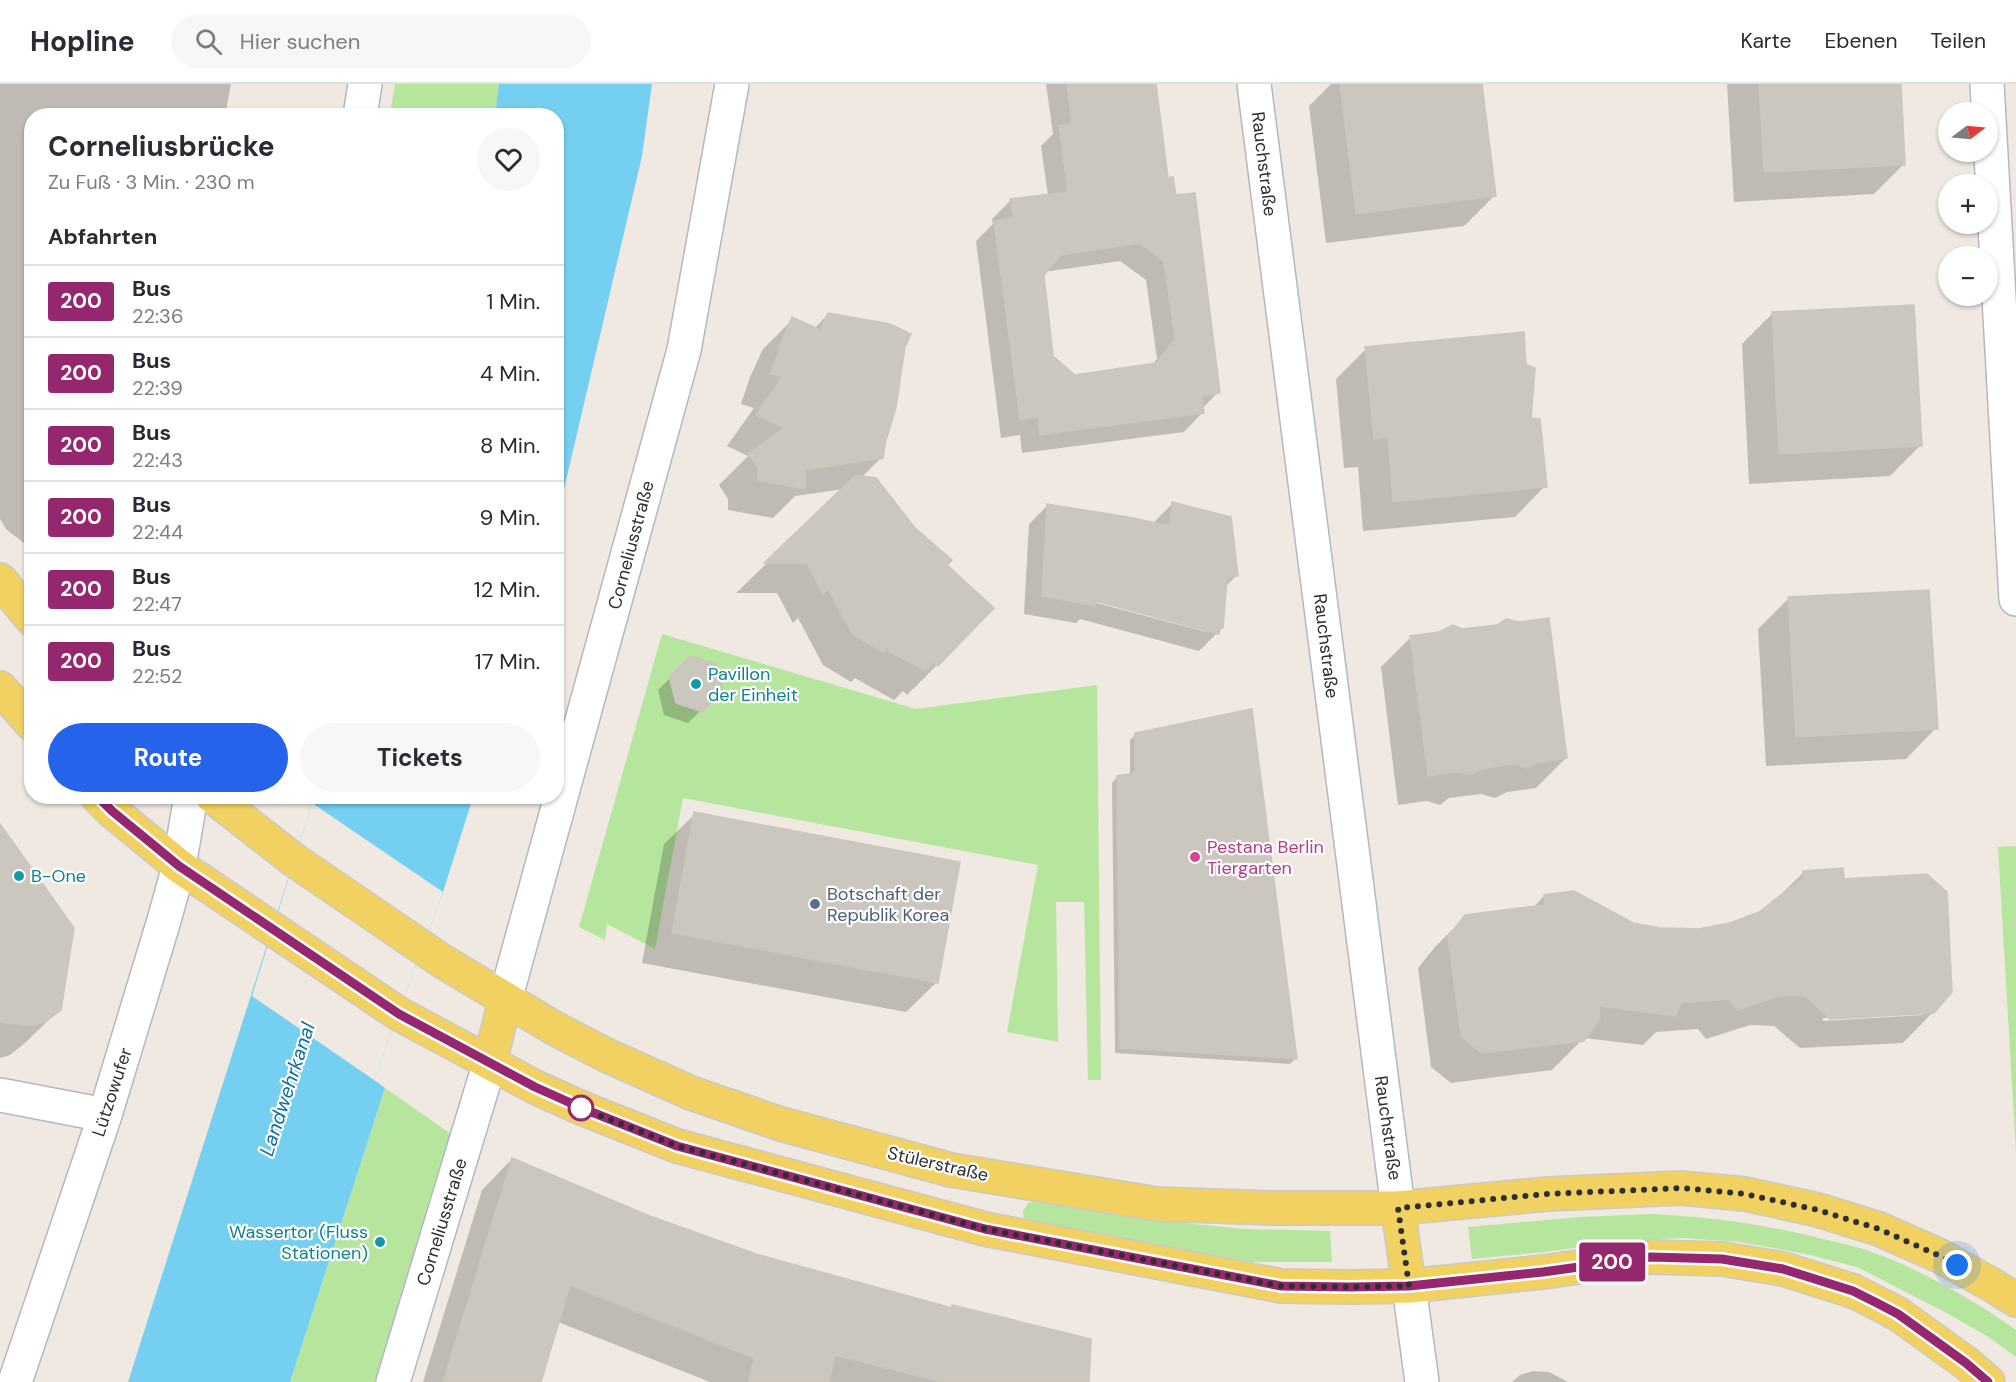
<!DOCTYPE html>
<html lang="de">
<head>
<meta charset="utf-8">
<style>
  body { margin:0; font-family:"DM Sans",sans-serif; background:#f7f7f7; color:#2b2b33; height:100vh; display:flex; flex-direction:column; font-size:22px; white-space:nowrap }
  * { box-sizing:border-box; margin:0 }
  p { font-size:20px; color:#7c7c81 }
  .icon { flex:none; width:33px; height:33px; fill:none; stroke:currentColor; stroke-width:2; stroke-linecap:round; stroke-linejoin:round }
  .map { position:relative; flex:1; overflow:hidden }
  .panel { position:absolute; left:24px; top:24px; width:540px; height:696px; display:flex; flex-direction:column; background:#fff; border-radius:24px; box-shadow:0 2px 4px #0004 }
  .panel>* { flex:none }
  .badge { padding:0 12px; border-radius:4px; font-size:21px; line-height:39px }
  .needle { width:39px; rotate:74deg }
  .tools { position:absolute; left:1938px; top:18px; display:grid; gap:12px }
  .tools a { display:grid; place-items:center; width:60px; height:60px; border-radius:50%; background:#fff; box-shadow:0 2px 4px #0004; font-size:30px }
  .you { position:absolute; width:30px; height:30px; margin:-15px; border:4px solid #fff; border-radius:50%; background:#1a73e8; box-shadow:0 0 0 9px #1a73e833 }
  .map>.badge { position:absolute; translate:-50% -50%; box-shadow:0 0 0 3px #fff }
  h2 { padding:0 24px; font-size:22px; line-height:54px }
  .round { display:grid; place-items:center; flex:none; width:63px; height:63px; border-radius:32px; background:#f7f7f7 }
  .head { display:flex; align-items:center; justify-content:space-between; height:102px; padding:0 24px }
  h1 { font-size:28px; font-weight:700; line-height:45px }
  .cta { display:flex; gap:12px; margin-top:auto; padding:12px 24px }
  .cta a { flex:1; height:69px; border-radius:36px; background:#2563eb; color:#fff; font-size:24px; font-weight:700; line-height:69px; text-align:center }
  .cta a+a { background:#f7f7f7; color:#2b2b33 }
  ul { padding:0; list-style:none }
  li { display:flex; align-items:center; gap:18px; height:72px; padding:0 24px; border-top:2px solid #e1e1e2 }
  li div { flex:1 }
  li b { display:block; font-size:22px }
  li em { font-style:normal }
  li .badge { min-width:66px; font-weight:700; text-align:center }
  header { display:flex; align-items:center; gap:36px; box-sizing:border-box; height:84px; padding:0 30px; background:#fff; border-bottom:2px solid #e1e1e2 }
  header strong { font-size:28px }
  nav { display:flex; gap:33px; margin-inline-start:auto; font-size:21px }
  .search { width:420px; height:54px; background:#f7f7f7; display:flex; align-items:center; gap:15px; box-sizing:border-box; padding:0 21px; border-radius:33px; color:#7c7c81; font-size:22px }
  .map>svg:first-child { display:block }
  .green { fill:#b6e59e }
  .water { fill:#75cff0 }
  .pier { fill:#efe9e1 }
  .shadow { fill:#0003; fill-rule:evenodd }
  .building { fill:#cbc7bf; stroke:#cbc5ba; stroke-width:1.5; fill-rule:evenodd }
  .lines { fill:none; stroke-linecap:round; stroke-linejoin:round }
  .minor-casing { stroke:#b4b7c1; stroke-width:36 }
  .major-casing { stroke:#c9c9c9; stroke-width:36 }
  .minor { stroke:#fff; stroke-width:33 }
  .major { stroke:#f2d163; stroke-width:33 }
  .line-casing { stroke:#fff; stroke-width:14 }
  .line { stroke:#95276e; stroke-width:9 }
  .walk { stroke:#2e2e2e; stroke-width:6; stroke-dasharray:0 10.8 }
  .culture-dot { fill:#0f9aa8; stroke:#fff; stroke-width:2 }
  .hotel-dot { fill:#d1479c; stroke:#fff; stroke-width:2 }
  .service-dot { fill:#5c6f8a; stroke:#fff; stroke-width:2 }
  .stop-dot { fill:#fff; stroke:#95276e; stroke-width:3 }
  .labels { text-anchor:middle; stroke-width:4.5; stroke-linejoin:round; paint-order:stroke }
  .street-label { font-size:18px; fill:#2e2e2e; stroke:#fff }
  .culture-label { font-size:18px; fill:#0d838f; stroke:#fff; text-anchor:start }
  .hotel-label { font-size:18px; fill:#b23c85; stroke:#fff; text-anchor:start }
  .service-label { font-size:18px; fill:#4e5e75; stroke:#fff; text-anchor:start }
  .water-label { font-size:20px; font-style:italic; fill:#0d6fa3; stroke:#fff }
</style>
</head>
<body>
<header>
<strong>Hopline</strong>
<div class="search"><svg class="icon" aria-label="search" viewBox="0 0 24 24"><circle cx="10" cy="10" r="6"/><path d="M15 15l6 6"/></svg>Hier suchen</div>
<nav><a>Karte</a><a>Ebenen</a><a>Teilen</a></nav>
</header>
<div class="map">
<svg width="2016" height="1298" viewBox="0 0 2016 1298">
  <rect width="100%" height="100%" fill="#efe9e1"/>
  <!-- green -->
  <g class="green">
    <path d="M395 0H499L495 31H390Z"/>
    <path d="M662 550 916 625 1097 601 1101 996H1088L1084 818H1056L1058 958 1007 948 1038 781 683 714 655 865 607 840 605 856 579 843Z"/>
    <path d="M2016 762V1068L1998 763Z"/>
    <path d="M385 1004 451 1050 379 1298H290Z"/>
    <path d="M1034 1118 1166 1137 1244 1145 1330 1147 1332 1178H1246L1159 1166 1024 1137 1023 1127 1028 1119Z"/>
    <path d="M1651 1130C1712 1133 1764 1140 1823 1155 1836 1158 1850 1161 1863 1165 1913 1181 1974 1216 2016 1246V1273L1990 1254 1945 1228 1857 1183 1806 1170 1740 1158 1684 1154 1623 1157 1545 1168 1472 1175 1468 1143 1580 1133Z"/>
  </g>
  <!-- water -->
  <g class="water">
    <path d="M499 0H652L642 72 557 435 556 32 495 31Z"/>
    <path d="M314 713H473L443 808 374 996 385 1004 290 1298H128Z"/>
  </g>
  <!-- pier -->
  <path class="pier" d="M312 719 443 808 374 996 252 912Z"/>
  <!-- shadow -->
  <g class="shadow">
    <path d="M0 0H231L225 32H32V465L7 446 0 435Z"/>
    <path d="M1046 0H1155L1167 96 1218 308 1202 325V329L1184 348 1022 369 1020 351 1001 354 976 157 993 140 992 135 1011 116 1048 112 1041 62 1053 50ZM1120 177 1146 196 1157 275 1152 281 1074 292 1052 273 1042 191 1044 188Z"/>
    <path d="M1331 0H1480L1494 112 1464 142 1326 159 1309 22Z"/>
    <path d="M1727 0H1899L1904 80 1874 110 1734 118Z"/>
    <path d="M828 230 904 263 881 374 862 393 914 445 945 481 937 581 907 611 903 607 894 616 855 594 851 598 823 581 798 534 793 539 777 509H736L844 405 795 412 773 434 728 426V415L719 401 748 372 727 362 754 324 741 320 750 293 763 265 793 235 814 245Z"/>
    <path d="M1772 230 1920 362 1890 392 1749 400 1742 260Z"/>
    <path d="M1366 265 1530 336 1545 402 1515 433 1363 447 1358 383 1344 384 1336 295Z"/>
    <path d="M1173 419 1237 491 1225 503 1222 544 1199 567 1080 535 1076 539 1024 530 1029 440 1047 422 1155 440V437ZM1089 514 1207 545V548L1089 517Z"/>
    <path d="M1788 515 1936 644 1906 675 1766 682 1758 545Z"/>
    <path d="M1498 542 1566 674 1536 704 1507 708 1495 714 1481 710 1449 714 1440 721 1427 717 1398 721 1381 583 1411 553Z"/>
    <path d="M691 574 721 607 688 639 664 631 658 606Z"/>
    <path d="M1136 650 1296 974 1290 980 1115 969 1112 699 1117 693 1130 691V656Z"/>
    <path d="M695 730 937 898 906 928 642 879 664 760Z"/>
    <path d="M0 742 60 925 25 959 10 971 0 974Z"/>
    <path d="M1804 788 1843 796 1933 928 1903 959 1800 964 1774 942 1750 941 1706 955 1698 945 1656 948 1643 961 1584 954 1552 986 1451 999 1431 983 1418 884 1435 863 1465 833 1532 825 1544 812 1632 840 1684 848 1731 841 1759 829 1773 818ZM1922 928V931L1823 937V934Z"/>
    <path d="M512 1075 647 1132 756 1171 950 1225 953 1222 1087 1298H710L558 1238 539 1298H423L482 1106Z"/>
    <path d="M1533 1287 1549 1288 1568 1298H1512L1520 1291Z"/>
  </g>
  <!-- building -->
  <g class="building">
    <path d="M1067 0H1156L1168 94 1173 93 1176 111 1195 109 1220 309 1202 312 1204 329 1040 351 1038 333 1020 336 994 137 1013 133 1010 115 1068 108 1059 42 1072 40ZM1140 159 1164 178 1175 255 1156 279 1075 291 1053 272 1044 191 1061 171Z"/>
    <path d="M1340 0H1482L1496 112 1356 130Z"/>
    <path d="M1759 0H1901L1905 81 1764 88Z"/>
    <path d="M1914 221 1922 362 1779 370 1772 228Z"/>
    <path d="M828 229 890 240 911 250 905 263 896 323 886 356 883 374 805 386V405L758 396V384L748 370 784 344 756 331 782 293 770 290 780 264 779 263 792 233 820 246Z"/>
    <path d="M1524 248 1526 281 1535 284 1531 334 1540 335 1547 403 1393 418 1388 353 1374 355 1365 263Z"/>
    <path d="M856 391 876 394 915 444 952 476 947 481 994 524 938 582 934 578 925 587 886 565 883 568 853 551 828 505 823 510 807 479H764Z"/>
    <path d="M1172 418 1231 433 1238 492 1227 494 1223 544H1220L1219 550 1096 517 1095 522 1042 512 1047 420 1128 433 1170 442Z"/>
    <path d="M1929 506 1938 645 1796 653 1788 513Z"/>
    <path d="M1549 534 1567 674 1539 679 1527 684 1512 680 1481 685 1471 691 1458 688 1428 692 1410 552 1439 548 1453 541 1462 545 1497 541 1506 535 1519 538Z"/>
    <path d="M690 572 716 580 723 607 702 628 676 619 669 593Z"/>
    <path d="M1252 625 1297 975 1120 964 1117 692 1135 689V649Z"/>
    <path d="M694 728 960 778 938 899 672 849Z"/>
    <path d="M0 740 74 844 61 926 46 937 31 942 0 938Z"/>
    <path d="M1843 784 1844 795 1927 790 1947 808 1952 908 1934 929 1830 935 1805 912H1781L1737 926 1729 915 1681 919 1675 932 1599 922 1600 936 1584 957 1482 969 1461 953 1448 853 1465 831 1545 821 1544 811 1574 807 1633 839 1660 844 1698 845 1730 839 1759 828 1803 794V787Z"/>
    <path d="M512 1074 647 1131 756 1170 952 1224V1221L1091 1255 1089 1298H942L835 1271 829 1298H749L754 1274 570 1201 541 1298H443Z"/>
  </g>
  <g class="lines">
    <!-- minor casing -->
    <g class="minor-casing">
      <g id="minor">
        <path d="M1254 0 1398 1124"/>
        <path d="M1987 0 2016 515"/>
        <path d="M360 32 365 0"/>
        <path d="M505 916 684 266 732 0"/>
        <path d="M0 1011 105 1031"/>
        <path d="M1409 1202 1422 1298"/>
        <path d="M15 1298 105 1031 165 833 179 782 191 712"/>
        <path d="M393 1298 490 978"/>
      </g>
    </g>
    <!-- major casing -->
    <g class="major-casing">
      <g id="major">
        <path d="M0 496 32 535"/>
        <path d="M0 604 32 640"/>
        <path d="M97 712 112 727 179 782 399 930 535 1003 584 1025 677 1062 985 1145 1281 1202 1350 1203 1409 1202 1543 1188 1651 1173 1722 1175 1783 1185 1853 1207 1875 1218 1898 1230 1966 1279 1988 1298"/>
        <path d="M212 712 294 776 442 877 554 944 606 971 691 1009 781 1040 951 1086 1157 1120 1274 1124H1398L1548 1110 1681 1104 1745 1110 1818 1126 1879 1145 1940 1172 1992 1201 2016 1216"/>
        <path d="M490 978 505 916"/>
        <path d="M1398 1124 1409 1202"/>
      </g>
    </g>
    <!-- minor -->
    <use href="#minor" class="minor"/>
    <!-- major -->
    <use href="#major" class="major"/>
  </g>
  <g class="lines">
    <!-- line casing -->
    <g class="line-casing">
      <path id="line" d="M97 712 112 727 179 782 399 930 535 1003 584 1025 677 1062 985 1145 1281 1202 1350 1203 1409 1202 1543 1188 1651 1173 1722 1175 1783 1185 1853 1207 1875 1218 1898 1230 1966 1279 1988 1298"/>
    </g>
    <!-- line -->
    <use href="#line" class="line"/>
    <!-- walk -->
    <path class="walk" d="M581 1024 677 1062 985 1145 1281 1202 1350 1203 1409 1202 1398 1124 1548 1110 1681 1104 1745 1110 1818 1126 1879 1145 1940 1172 1957 1181"/>
  </g>
  <!-- markers -->
  <g class="culture-dot">
    <circle cx="696" cy="600" r="6"/>
    <circle cx="19" cy="792" r="6"/>
    <circle cx="380" cy="1158" r="6"/>
  </g>
  <circle class="hotel-dot" cx="1195" cy="773" r="6"/>
  <circle class="service-dot" cx="815" cy="820" r="6"/>
  <circle class="stop-dot" cx="581" cy="1024" r="12"/>
  <g class="labels">
    <!-- street labels -->
    <g class="street-label">
      <text transform="translate(1264 80) rotate(83)" y="6">Rauchstraße</text>
      <text transform="translate(631 461) rotate(-75)" y="6">Corneliusstraße</text>
      <text transform="translate(1326 562) rotate(83)" y="6">Rauchstraße</text>
      <text transform="translate(112 1008) rotate(-72)" y="6">Lützowufer</text>
      <text transform="translate(1388 1044) rotate(82)" y="6">Rauchstraße</text>
      <text transform="translate(938 1080) rotate(13)" y="6">Stülerstraße</text>
      <text transform="translate(442 1138) rotate(-73)" y="6">Corneliusstraße</text>
    </g>
    <!-- culture labels -->
    <g class="culture-label">
      <text x="708" y="596">Pavillon<tspan x="708" dy="21">der Einheit</tspan></text>
      <text x="31" y="798">B-One</text>
      <text x="368" y="1154" text-anchor="end">Wassertor (Fluss<tspan x="368" dy="21">Stationen)</tspan></text>
    </g>
    <!-- hotel labels -->
    <g class="hotel-label">
      <text x="1207" y="769">Pestana Berlin<tspan x="1207" dy="21">Tiergarten</tspan></text>
    </g>
    <!-- service labels -->
    <g class="service-label">
      <text x="827" y="816">Botschaft der<tspan x="827" dy="21">Republik Korea</tspan></text>
    </g>
    <!-- water labels -->
    <g class="water-label">
      <text transform="translate(287 1005) rotate(-72)" y="7">Landwehrkanal</text>
    </g>
  </g>
</svg>
<div class="tools">
<a><svg class="needle" viewBox="-14 -14 28 28"><path d="M0-13l5 13h-10z" fill="#e53935"/><path d="M0 13l5-13h-10z" fill="#7c7c81"/></svg></a>
<a>+</a>
<a>−</a>
</div>
<div class="you" style="left:1957px;top:1181px"></div>
<b class="badge" style="left:1612px;top:1178px;background:#95276e;color:#fff">200</b>
<section class="panel">
<div class="head"><div><h1>Corneliusbrücke</h1><p>Zu Fuß · 3 Min. · 230 m</p></div><a class="round"><svg class="icon" aria-label="heart" viewBox="0 0 24 24"><path d="M12 20l-8-8c-3-5 5-10 8-4 3-6 11-1 8 4z"/></svg></a></div>
<h2>Abfahrten</h2>
<ul>
<li><span class="badge" style="background:#95276e;color:#fff">200</span><div><b>Bus</b><p>22:36</p></div><em>1 Min.</em></li>
<li><span class="badge" style="background:#95276e;color:#fff">200</span><div><b>Bus</b><p>22:39</p></div><em>4 Min.</em></li>
<li><span class="badge" style="background:#95276e;color:#fff">200</span><div><b>Bus</b><p>22:43</p></div><em>8 Min.</em></li>
<li><span class="badge" style="background:#95276e;color:#fff">200</span><div><b>Bus</b><p>22:44</p></div><em>9 Min.</em></li>
<li><span class="badge" style="background:#95276e;color:#fff">200</span><div><b>Bus</b><p>22:47</p></div><em>12 Min.</em></li>
<li><span class="badge" style="background:#95276e;color:#fff">200</span><div><b>Bus</b><p>22:52</p></div><em>17 Min.</em></li>
</ul>
<div class="cta"><a>Route</a><a>Tickets</a></div>
</section>
</div>
</body>
</html>
